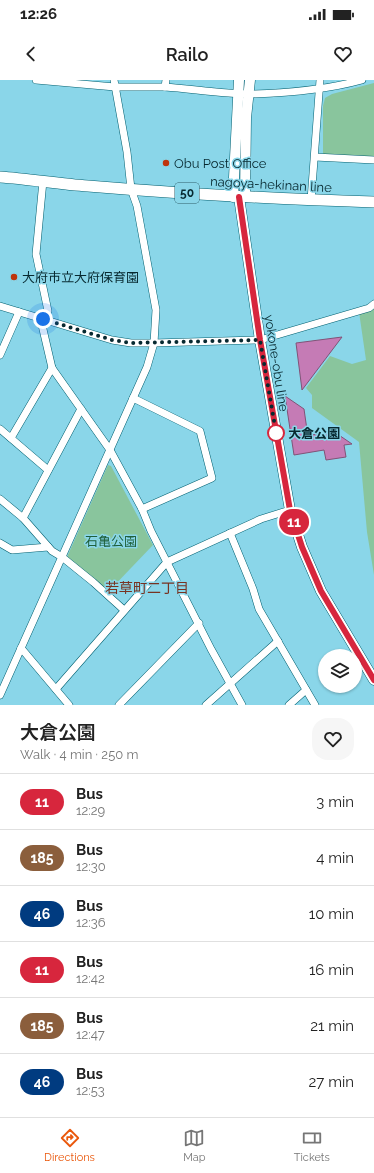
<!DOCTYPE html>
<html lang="en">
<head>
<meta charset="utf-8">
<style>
  body { margin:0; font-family:Raleway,"Noto Sans JP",sans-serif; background:#f6f6f6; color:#222; height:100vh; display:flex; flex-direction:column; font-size:15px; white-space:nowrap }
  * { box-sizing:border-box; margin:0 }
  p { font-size:13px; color:#767676 }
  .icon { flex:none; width:22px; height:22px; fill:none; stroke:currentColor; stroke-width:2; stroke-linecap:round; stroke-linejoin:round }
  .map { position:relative; height:625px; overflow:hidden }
  .drawer { display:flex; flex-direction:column; background:#fff; flex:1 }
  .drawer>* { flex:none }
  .badge { padding:0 8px; border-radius:13px; font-size:14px; line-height:26px }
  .tools { position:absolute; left:318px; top:569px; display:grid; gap:8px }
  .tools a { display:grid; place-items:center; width:44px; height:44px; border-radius:50%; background:#fff; box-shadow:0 1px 3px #0004; font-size:20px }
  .you { position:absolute; width:20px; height:20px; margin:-10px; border:3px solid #fff; border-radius:50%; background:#1a73e8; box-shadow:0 0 0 6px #1a73e833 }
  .map>.badge { position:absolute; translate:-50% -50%; box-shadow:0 0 0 2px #fff }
  .round { display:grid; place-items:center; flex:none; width:42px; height:42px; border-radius:16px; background:#f6f6f6 }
  .head { display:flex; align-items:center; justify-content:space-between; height:68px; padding:0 20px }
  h1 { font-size:19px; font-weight:600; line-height:30px }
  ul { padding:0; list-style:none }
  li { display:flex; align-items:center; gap:12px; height:56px; padding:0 20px; border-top:1px solid #e0e0e0 }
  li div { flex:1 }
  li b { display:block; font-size:15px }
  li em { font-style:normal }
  li .badge { min-width:44px; font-weight:700; text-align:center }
  .status { display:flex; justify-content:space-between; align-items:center; height:28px; padding:0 20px; background:#fff; direction:ltr }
  .status svg { height:11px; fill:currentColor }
  header { display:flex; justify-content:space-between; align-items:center; height:52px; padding:0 20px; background:#fff; font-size:18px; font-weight:600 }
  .tab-bar { display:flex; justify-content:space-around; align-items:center; height:56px; border-top:1px solid #e0e0e0; background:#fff; font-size:11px; color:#767676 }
  .tab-bar a { display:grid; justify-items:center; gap:2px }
  .tab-bar .on { color:#ea580c }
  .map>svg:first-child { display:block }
  .green { fill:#89c59d }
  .building { fill:#c57bb5; stroke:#815377 }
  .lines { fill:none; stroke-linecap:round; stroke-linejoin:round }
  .street-casing { stroke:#006071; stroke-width:8 }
  .secondary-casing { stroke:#006071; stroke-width:11 }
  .primary-casing { stroke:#006071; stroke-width:12 }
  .street { stroke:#fff; stroke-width:7 }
  .secondary { stroke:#fff; stroke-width:10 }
  .primary { stroke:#fff; stroke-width:11 }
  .line-casing { stroke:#fff; stroke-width:9 }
  .line { stroke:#d7263d; stroke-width:6 }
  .walk { stroke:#072930; stroke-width:4; stroke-dasharray:0 7.2 }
  .poi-dot { fill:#be340c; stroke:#8ad6e9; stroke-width:1.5 }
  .stop-dot { fill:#fff; stroke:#d7263d; stroke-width:2 }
  .labels { text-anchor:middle; stroke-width:3; stroke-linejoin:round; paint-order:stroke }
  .shield { fill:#8ad6e9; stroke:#2e5d68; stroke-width:1 }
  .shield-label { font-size:12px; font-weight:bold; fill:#072930 }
  .poi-label { font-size:13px; fill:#072930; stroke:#8ad6e9; text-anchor:start }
  .street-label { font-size:13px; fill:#072930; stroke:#8ad6e9 }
  .stop-label { font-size:13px; font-weight:bold; fill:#072930; stroke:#8ad6e9; text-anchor:start }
  .park-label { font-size:13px; fill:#1f603b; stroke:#8ad6e9 }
  .neighbourhood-label { font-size:14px; fill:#732; stroke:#8ad6e9 }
</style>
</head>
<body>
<div class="status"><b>12:26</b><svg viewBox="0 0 49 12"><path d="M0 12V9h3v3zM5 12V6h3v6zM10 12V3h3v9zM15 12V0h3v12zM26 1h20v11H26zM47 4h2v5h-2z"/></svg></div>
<header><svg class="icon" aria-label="back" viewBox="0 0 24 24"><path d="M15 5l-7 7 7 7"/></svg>Railo<svg class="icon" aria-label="heart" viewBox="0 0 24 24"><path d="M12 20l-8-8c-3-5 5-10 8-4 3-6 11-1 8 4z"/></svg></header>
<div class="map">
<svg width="374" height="625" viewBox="0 0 374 625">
  <rect width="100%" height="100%" fill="#8ad6e9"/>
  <!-- green -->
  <g class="green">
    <path d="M374 3V78L323 74V26L325 18 332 14Z"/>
    <path d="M374 226V495L367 452 359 362 312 328V315L306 308 330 276 352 284 366 280 359 232Z"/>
    <path d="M108 385 111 386 153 465 109 511 67 477Z"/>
  </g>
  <!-- building -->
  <g class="building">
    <path d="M342 257 302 310 296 263Z"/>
    <path d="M285 316 304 329 307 350 312 355 333 351 352 364 344 365 346 377 326 380 324 370 294 375Z"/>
  </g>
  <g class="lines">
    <!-- street casing -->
    <g class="street-casing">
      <g id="street">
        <path d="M36 0 115 7H165L166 0"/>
        <path d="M165 7C193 9 223 14 251 14 288 13 326 10 362 0"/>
        <path d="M315 77 374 80"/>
        <path d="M43 101 36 174 48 231 43 239 42 245 52 288 110 370 142 429 151 451 211 569 242 625"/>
        <path d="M311 120 320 0"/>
        <path d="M0 226 112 260 131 263H154L260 260 369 228 374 224"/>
        <path d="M0 275 19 232"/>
        <path d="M133 318 200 351 212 398 142 429"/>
        <path d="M0 349 48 390"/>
        <path d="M11 358 52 288"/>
        <path d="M0 419 23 438 52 471 62 477 93 502 124 530"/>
        <path d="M23 438 81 329"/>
        <path d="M230 453 253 509 259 529 315 625"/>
        <path d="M0 463 12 470 48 467"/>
        <path d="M21 568 69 625"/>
        <path d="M56 609 167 482 261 439 290 430"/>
        <path d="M0 615 147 287 154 263 156 230 137 126 131 109 127 72 114 0"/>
        <path d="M119 625 199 543"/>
        <path d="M206 625 278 561"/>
        <path d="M289 625 306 610"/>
      </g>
    </g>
    <!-- secondary casing -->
    <g class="secondary-casing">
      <g id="secondary">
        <path d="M233 117 239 0"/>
        <path d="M239 117 260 260 290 430 302 467 321 511 374 600"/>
        <path d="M245 117 246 38 250 0"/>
      </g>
    </g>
    <!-- primary casing -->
    <g class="primary-casing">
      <path id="primary" d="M0 97C29 99 59 104 88 106 183 114 279 119 374 122"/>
    </g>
    <!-- street -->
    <use href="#street" class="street"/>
    <!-- secondary -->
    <use href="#secondary" class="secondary"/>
    <!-- primary -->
    <use href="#primary" class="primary"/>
  </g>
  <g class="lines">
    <!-- line casing -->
    <g class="line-casing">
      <path id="line" d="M239 117 260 260 290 430 302 467 321 511 374 600"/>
    </g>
    <!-- line -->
    <use href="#line" class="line"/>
    <!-- walk -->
    <path class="walk" d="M43 239 112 260 131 263 260 260 277 358 276 353"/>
  </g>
  <!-- markers -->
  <g class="poi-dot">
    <circle cx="166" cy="83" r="4"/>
    <circle cx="14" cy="197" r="4"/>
  </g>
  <circle class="stop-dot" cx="276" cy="353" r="8"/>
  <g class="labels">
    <!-- shield labels -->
    <rect class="shield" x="175" y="103" width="24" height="20" rx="3"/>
    <g class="shield-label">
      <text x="187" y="117">50</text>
    </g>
    <!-- poi labels -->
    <g class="poi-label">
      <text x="174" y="88">Obu Post Office</text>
      <text x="22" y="202">大府市立大府保育園</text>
    </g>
    <!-- street labels -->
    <g class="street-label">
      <text transform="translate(271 104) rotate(3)" y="5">nagoya-hekinan line</text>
      <text transform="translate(277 283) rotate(81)" y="5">yokone-obu line</text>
    </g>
    <!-- stop labels -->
    <g class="stop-label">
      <text x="288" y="358">大倉公園</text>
    </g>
    <!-- park labels -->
    <g class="park-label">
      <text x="111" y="466">石亀公園</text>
    </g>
    <!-- neighbourhood labels -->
    <g class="neighbourhood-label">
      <text x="147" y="513">若草町二丁目</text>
    </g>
  </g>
</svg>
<div class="tools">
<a><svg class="icon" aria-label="layers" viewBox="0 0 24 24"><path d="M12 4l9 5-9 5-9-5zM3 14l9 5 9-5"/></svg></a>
</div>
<div class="you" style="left:43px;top:239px"></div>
<b class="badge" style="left:294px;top:442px;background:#d7263d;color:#fff">11</b>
</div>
<section class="drawer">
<div class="head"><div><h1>大倉公園</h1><p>Walk · 4 min · 250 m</p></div><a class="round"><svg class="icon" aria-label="heart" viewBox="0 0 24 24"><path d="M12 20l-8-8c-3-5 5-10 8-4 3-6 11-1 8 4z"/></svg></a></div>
<ul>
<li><span class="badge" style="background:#d7263d;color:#fff">11</span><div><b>Bus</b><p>12:29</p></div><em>3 min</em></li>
<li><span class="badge" style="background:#8b5e3c;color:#fff">185</span><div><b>Bus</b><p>12:30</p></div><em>4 min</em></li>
<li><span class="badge" style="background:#003b80;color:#fff">46</span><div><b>Bus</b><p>12:36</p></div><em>10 min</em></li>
<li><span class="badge" style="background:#d7263d;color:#fff">11</span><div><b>Bus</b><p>12:42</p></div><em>16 min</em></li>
<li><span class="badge" style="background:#8b5e3c;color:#fff">185</span><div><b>Bus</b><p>12:47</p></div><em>21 min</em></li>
<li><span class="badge" style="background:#003b80;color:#fff">46</span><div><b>Bus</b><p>12:53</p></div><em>27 min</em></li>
</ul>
</section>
<nav class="tab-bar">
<a class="on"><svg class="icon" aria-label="directions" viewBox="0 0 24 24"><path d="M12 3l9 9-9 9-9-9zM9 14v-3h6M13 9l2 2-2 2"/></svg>Directions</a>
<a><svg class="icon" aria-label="map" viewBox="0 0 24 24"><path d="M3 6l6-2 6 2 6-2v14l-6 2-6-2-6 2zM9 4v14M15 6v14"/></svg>Map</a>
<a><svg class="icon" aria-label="tickets" viewBox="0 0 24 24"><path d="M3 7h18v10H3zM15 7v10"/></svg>Tickets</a>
</nav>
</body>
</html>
